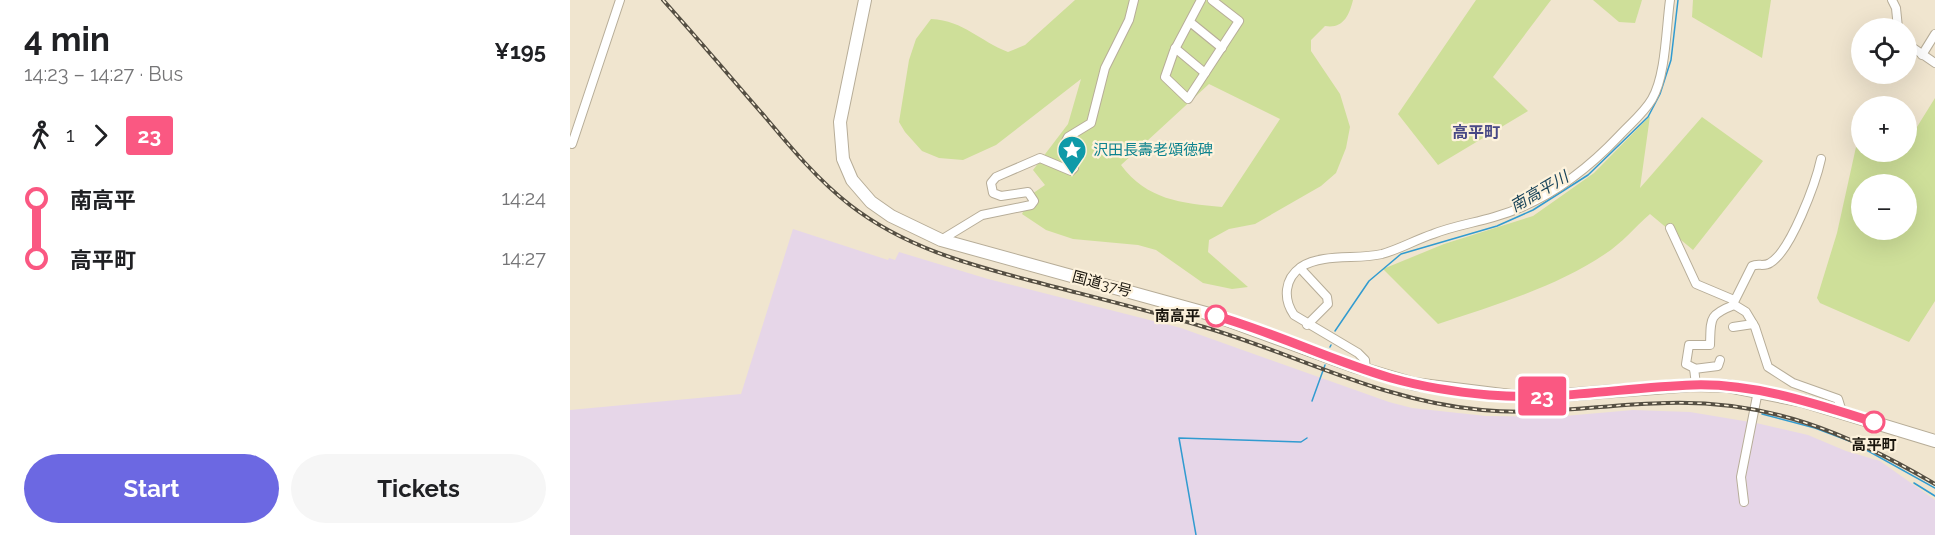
<!DOCTYPE html>
<html lang="en">
<head>
<meta charset="utf-8">
<style>
  body { margin:0; font-family:Raleway,"Noto Sans JP",sans-serif; background:#f6f6f6; color:#202124; height:100vh; display:flex; flex-direction:column; font-size:22px; white-space:nowrap }
  * { box-sizing:border-box; margin:0 }
  p { font-size:20px; color:#757577 }
  .icon { flex:none; width:33px; height:33px; fill:none; stroke:currentColor; stroke-width:2; stroke-linecap:round; stroke-linejoin:round }
  .map { position:relative; flex:1; overflow:hidden }
  .drawer { display:flex; flex-direction:column; background:#fff; width:570px }
  .drawer>* { flex:none }
  .badge { padding:0 12px; border-radius:4px; font-size:21px; line-height:39px }
  .tools { position:absolute; left:1281px; top:18px; display:grid; gap:12px }
  .tools a { display:grid; place-items:center; width:66px; height:66px; border-radius:50%; background:#fff; box-shadow:0 6px 24px #0002; font-size:30px }
  .map>.badge { position:absolute; translate:-50% -50%; box-shadow:0 0 0 3px #fff }
  .legs { display:flex; align-items:center; gap:9px; height:66px; padding:0 24px; font-size:20px }
  .legs p { margin-inline-start:auto }
  .overview { display:flex; align-items:center; justify-content:space-between; height:102px; padding:0 24px }
  h1 { font-size:33px; font-weight:700; line-height:45px }
  .action { display:flex; gap:12px; margin-top:auto; padding:12px 24px }
  .action a { flex:1; height:69px; border-radius:36px; background:#6c68e2; color:#fff; font-size:24px; font-weight:700; line-height:69px; text-align:center }
  .action a+a { background:#f6f6f6; color:#202124 }
  ul { padding:0 24px; list-style:none }
  li { display:flex; align-items:center; gap:21px; height:60px; font-size:22px }
  li i { display:grid; place-items:center; width:9px; height:100%; margin:0 8px; background:currentColor }
  li i::after { content:''; width:15px; height:15px; margin:-8px; border:4px solid; border-radius:50%; background:#fff }
  li p { margin-inline-start:auto }
  li:first-child i { background:linear-gradient(#0000 50%,currentColor 0) }
  li:last-child i { background:linear-gradient(currentColor 50%,#0000 0) }
  main { display:flex; flex:1; min-height:0 }
  .map>svg:first-child { display:block }
  .industrial { fill:#e6d6e8 }
  .green { fill:#cedf99; fill-rule:evenodd }
  .lines { fill:none; stroke-linecap:round; stroke-linejoin:round }
  .stream { stroke:#319bd0; stroke-width:1.5 }
  .minor-casing { stroke:#b7ad98; stroke-width:10 }
  .highway-casing { stroke:#b7ad98; stroke-width:14 }
  .minor { stroke:#fff; stroke-width:8 }
  .highway { stroke:#fff; stroke-width:12 }
  .rail-casing { stroke:#554f43; stroke-width:4 }
  .rail { stroke:#fdf2dc; stroke-width:1.5; stroke-dasharray:4.5; stroke-linecap:butt }
  .line-1-casing { stroke:#fff; stroke-width:14 }
  .line-1 { stroke:#fa5882; stroke-width:9 }
  .stop-1-dot { fill:#fff; stroke:#fa5882; stroke-width:3 }
  .labels { text-anchor:middle; stroke-width:4.5; stroke-linejoin:round; paint-order:stroke }
  .culture-label { font-size:15px; fill:#0d838f; stroke:#fdf2dc; text-anchor:start }
  .street-label { font-size:15px; fill:#1a160e; stroke:#fdf2dc }
  .stop-label { font-size:15px; font-weight:bold; fill:#1a160e; stroke:#fdf2dc; text-anchor:end }
  .neighbourhood-label { font-size:16px; font-weight:bold; fill:#484986; stroke:#fdf2dc }
  .water-label { font-size:16px; font-style:italic; fill:#1a455b; stroke:#fdf2dc }
</style>
</head>
<body>
<main>
<section class="drawer">
<div class="overview"><div><h1>4 min</h1><p>14:23 – 14:27 · Bus</p></div><b>¥195</b></div>
<div class="legs"><svg class="icon" aria-label="walk" viewBox="0 0 24 24"><circle cx="13" cy="4" r="2"/><path d="M13 8l-2 6 4 7M11 14l-3 7M7 12l3-4h3l4 4"/></svg>1<svg class="icon" aria-label="forward" viewBox="0 0 24 24"><path d="M9 5l7 7-7 7"/></svg><b class="badge" style="background:#fa5882;color:#fff">23</b></div>
<ul>
<li><i style="color:#fa5882"></i><b>南高平</b><p>14:24</p></li>
<li><i style="color:#fa5882"></i><b>高平町</b><p>14:27</p></li>
</ul>
<div class="action"><a>Start</a><a>Tickets</a></div>
</section>
<div class="map">
<svg width="1365" height="535" viewBox="0 0 1365 535">
  <rect width="100%" height="100%" fill="#f0e5cf"/>
  <!-- industrial -->
  <path class="industrial" d="M223 229 318 260 319 258 325 260 329 252 418 279 611 328 819 402 842 408 916 416 983 417 1063 410 1120 412 1186 423 1238 435 1276 451 1310 461 1365 500V535H0V410L171 394Z"/>
  <!-- green -->
  <g class="green">
    <path d="M505 0H783C779 16 773 29 755 26L741 40V51L770 94 780 127 776 148 766 173 751 186 685 224 659 229 639 240 638 252 678 287 662 289 633 283 586 250 568 245 503 239 476 230 452 214 462 194 475 185 463 170 498 124 511 79 426 145 393 160 369 158 352 151 335 132 329 122 339 60 346 39 361 19C395 21 409 41 438 52L455 45ZM639 84 710 119 652 207C611 203 577 200 551 165Z"/>
    <path d="M906 0H981L923 77 958 111 868 165 828 114Z"/>
    <path d="M1023 0H1072L1065 23 1049 22Z"/>
    <path d="M1123 0H1201L1192 58 1122 17Z"/>
    <path d="M1365 98V301L1339 342 1250 303 1247 298 1267 233 1286 147H1291L1292 152H1336L1337 143ZM1292 184H1336V230H1292Z"/>
    <path d="M1080 116 1070 188 1132 117 1193 161 1123 250 1080 214C1065 227 1051 244 1035 254 984 288 925 305 868 324L813 269 874 244 963 216 1024 173Z"/>
  </g>
  <g class="lines">
    <!-- stream -->
    <g class="stream">
      <path d="M765 331 799 281 831 254 927 226 963 210 1018 175 1078 117 1090 94 1101 60 1108 0"/>
      <path d="M760 347 761 345"/>
      <path d="M742 401 755 365"/>
      <path d="M1192 414 1245 428 1282 442 1365 488"/>
      <path d="M1344 483 1365 496"/>
      <path d="M626 535 609 438 731 442 737 438"/>
    </g>
    <!-- minor casing -->
    <g class="minor-casing">
      <g id="minor">
        <path d="M631 0 604 51 595 77 618 99 669 21 642 0"/>
        <path d="M1322 0 1326 8 1328 28"/>
        <path d="M620 22 652 48"/>
        <path d="M1336 43 1365 63"/>
        <path d="M605 48 635 73"/>
        <path d="M1352 55 1365 34"/>
        <path d="M2 144 50 0"/>
        <path d="M1251 159C1246 182 1221 251 1200 263 1194 267 1188 263 1182 266L1163 304 1176 312 1185 327 1198 367 1223 383 1268 399 1272 412"/>
        <path d="M1100 228 1126 284 1164 300"/>
        <path d="M371 240 412 215 461 205 464 201 458 192 431 196 423 193 421 183 426 177 470 158 501 171 504 168 496 141 498 137 521 123 535 68 559 20 564 0"/>
        <path d="M730 268 757 297 758 304 737 325"/>
        <path d="M1163 327 1183 324"/>
        <path d="M1124 369 1148 366 1150 360"/>
        <path d="M796 370 795 360 788 353 724 315C713 299 714 279 731 267 753 253 787 260 812 254 830 249 845 240 863 234 883 226 904 223 924 217 973 203 1014 173 1049 136 1060 124 1074 113 1082 99 1096 75 1096 28 1100 0"/>
        <path d="M1126 385 1124 368 1116 364 1119 345H1140C1141 319 1138 315 1164 305"/>
        <path d="M1174 502 1171 477 1188 391"/>
      </g>
    </g>
    <!-- highway casing -->
    <g class="highway-casing">
      <path id="highway" d="M295 0 270 122 273 159 282 180 301 202 321 216 371 240 643 315 783 366 844 384 941 396H981L1123 385 1157 386 1233 401 1365 441"/>
    </g>
    <!-- minor -->
    <use href="#minor" class="minor"/>
    <!-- highway -->
    <use href="#highway" class="highway"/>
    <!-- rail casing -->
    <g class="rail-casing">
      <path id="rail" d="M93 0C128 39 162 79 196 118 222 149 248 180 280 205 334 247 397 264 462 281 519 296 577 310 634 327 729 355 811 401 912 410 974 416 1035 404 1097 403 1200 400 1278 433 1365 484"/>
    </g>
    <!-- rail -->
    <use href="#rail" class="rail"/>
  </g>
  <g class="lines">
    <!-- line-1 casing -->
    <g class="line-1-casing">
      <path id="line-1" d="M646 316C706 333 762 361 821 378 853 387 886 392 919 395 987 401 1055 387 1123 385 1184 383 1246 404 1304 422"/>
    </g>
    <!-- line-1 -->
    <use href="#line-1" class="line-1"/>
  </g>
  <!-- icons -->
  <defs>
    <g id="sight-pin" transform="scale(1.5)"><path d="M0 17L-7.5 6A9.5 9.5 0 1 1 7.5 6Z" fill="#0f9aa8" stroke="#fdf2dc"/><path d="M0-6L1.8-2.2L6-1.7L2.9 1.2L3.7 5.4L0 3.3L-3.7 5.4L-2.9 1.2L-6-1.7L-1.8-2.2Z" fill="#fff"/></g>
  </defs>
  <g fill-rule="evenodd">
    <use href="#sight-pin" x="502" y="150"/>
  </g>
  <!-- markers -->
  <g class="stop-1-dot">
    <circle cx="646" cy="316" r="10"/>
    <circle cx="1304" cy="422" r="10"/>
  </g>
  <g class="labels">
    <!-- culture labels -->
    <g class="culture-label">
      <text x="523" y="155">沢田長壽老頌徳碑</text>
    </g>
    <!-- street labels -->
    <g class="street-label">
      <text transform="translate(532 284) rotate(15)" y="5">国道37号</text>
    </g>
    <!-- stop labels -->
    <g class="stop-label">
      <text x="630" y="321">南高平</text>
      <text x="1304" y="450" text-anchor="middle">高平町</text>
    </g>
    <!-- neighbourhood labels -->
    <g class="neighbourhood-label">
      <text x="906" y="138">高平町</text>
    </g>
    <!-- water labels -->
    <g class="water-label">
      <text transform="translate(969 191) rotate(-30)" y="6">南高平川</text>
    </g>
  </g>
</svg>
<div class="tools">
<a><svg class="icon" aria-label="locate" viewBox="0 0 24 24"><circle cx="12" cy="12" r="6"/><path d="M12 2v4M12 18v4M2 12h4M18 12h4"/></svg></a>
<a>+</a>
<a>−</a>
</div>
<b class="badge" style="left:972px;top:396px;background:#fa5882;color:#fff">23</b>
</div>
</main>
</body>
</html>
